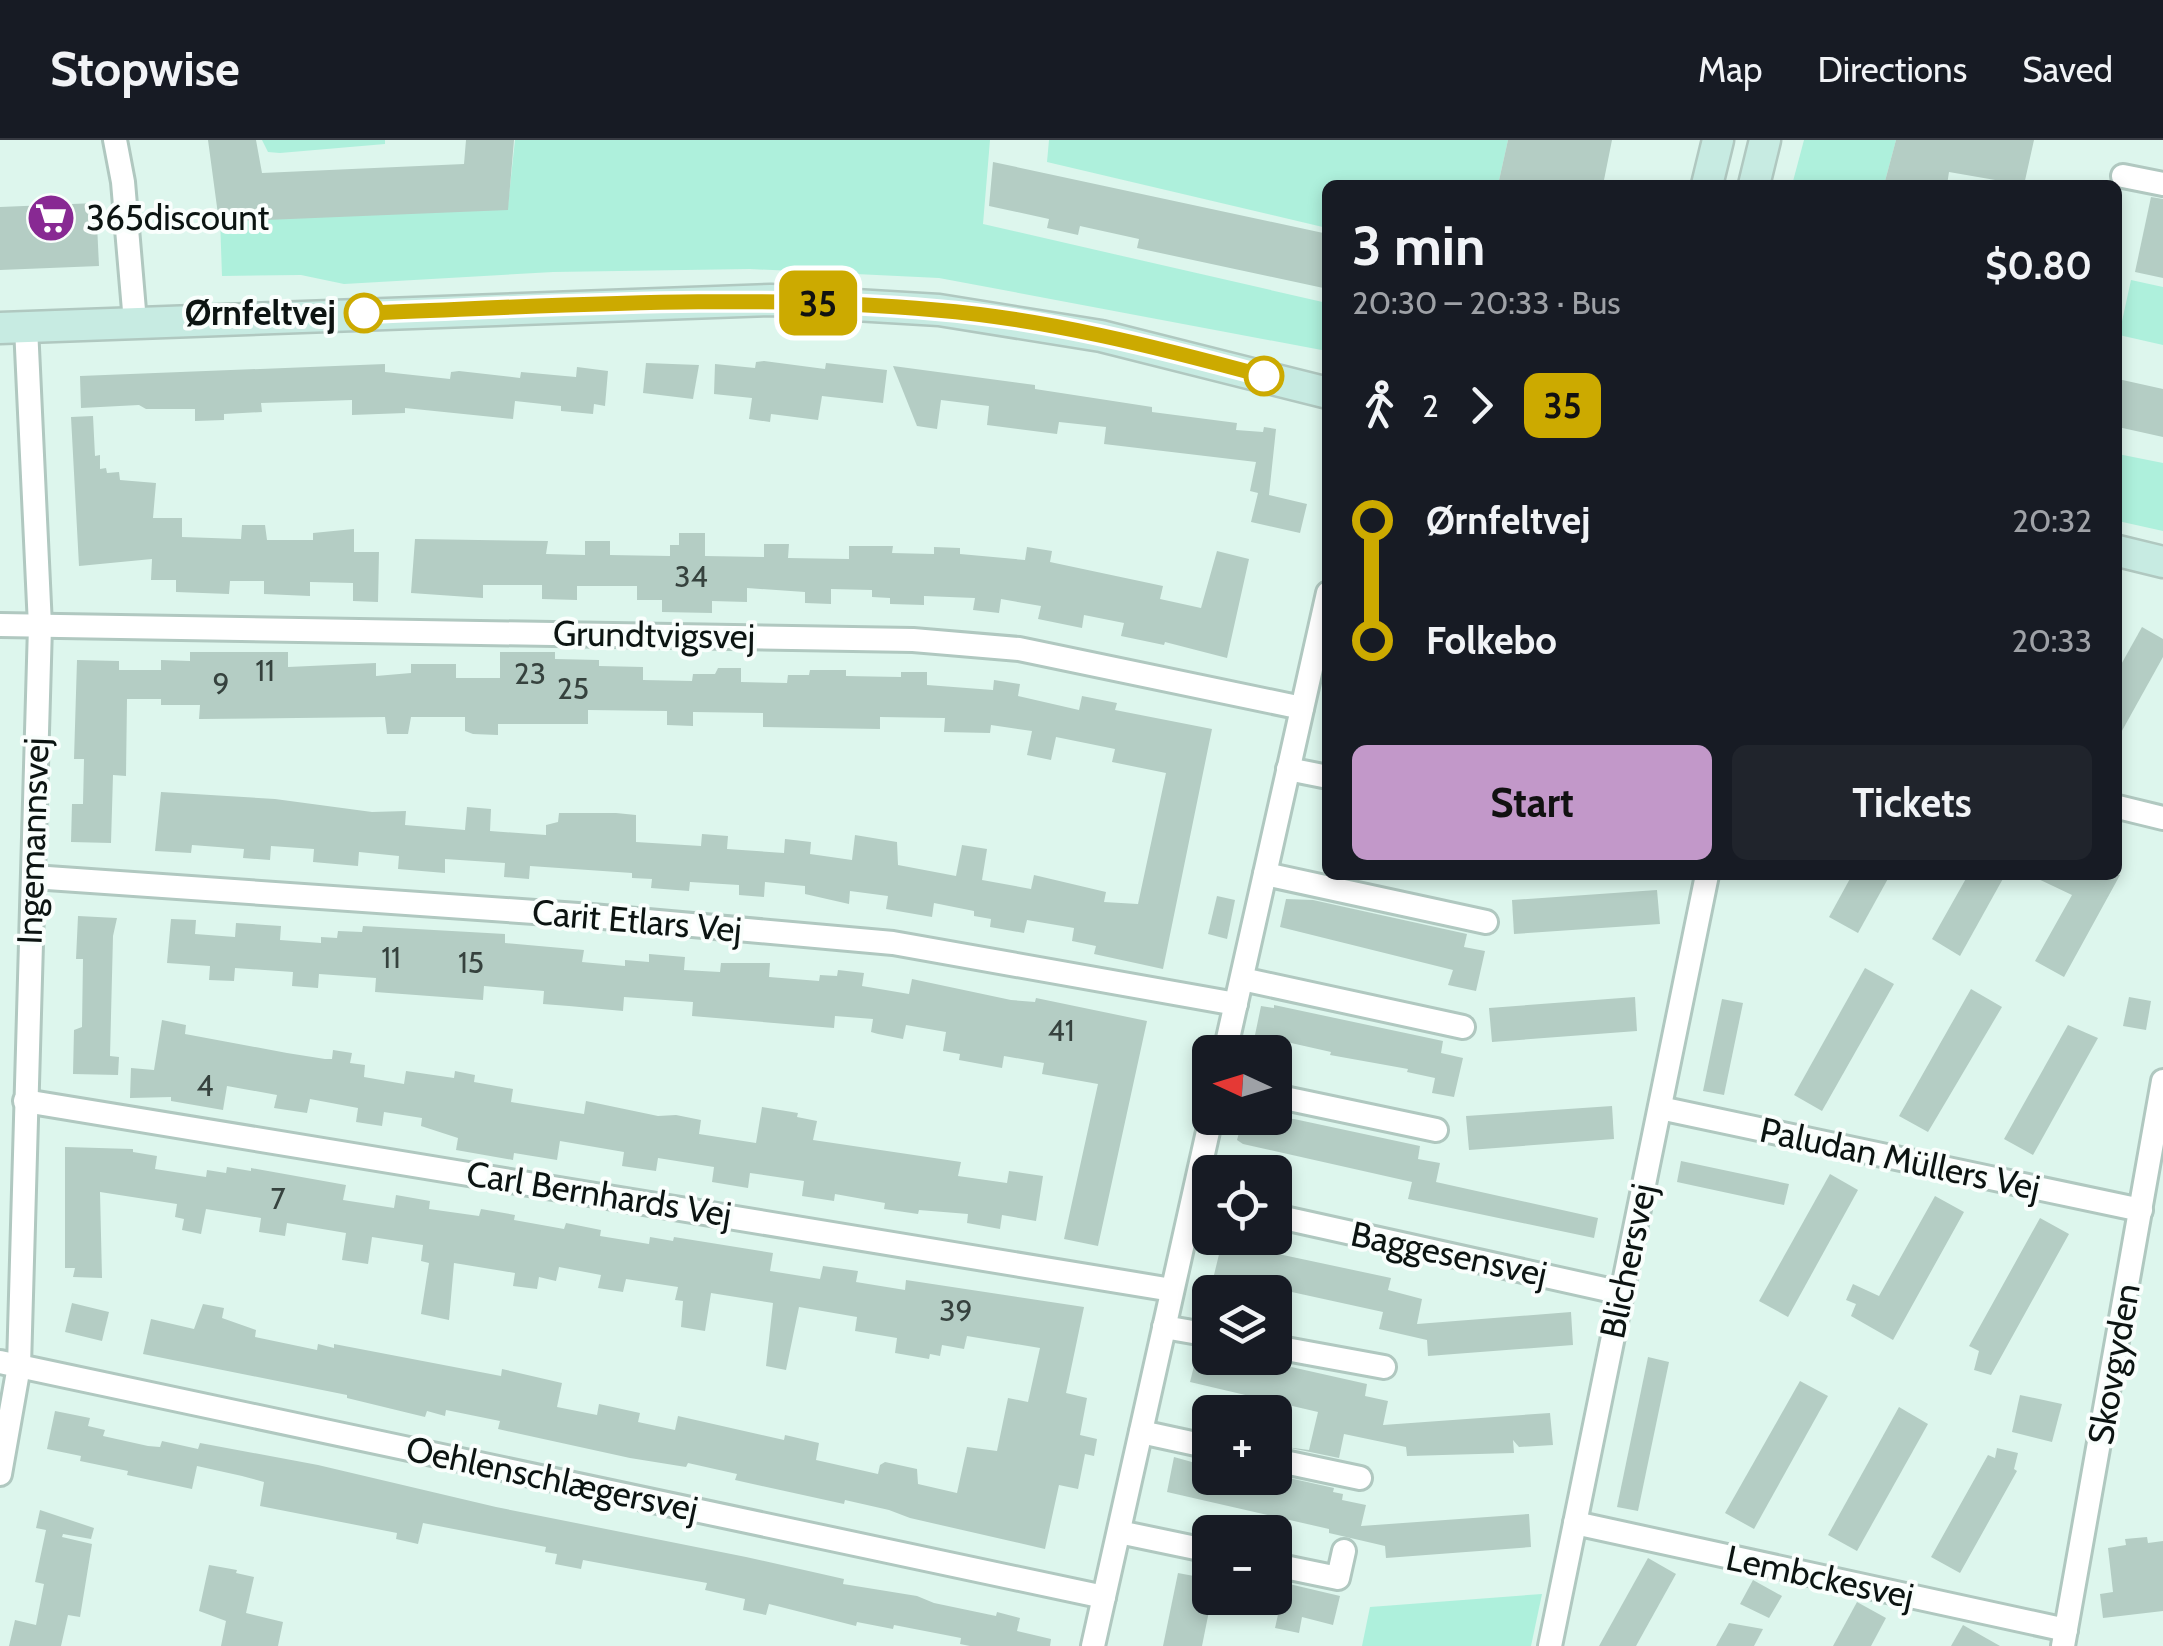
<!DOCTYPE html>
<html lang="en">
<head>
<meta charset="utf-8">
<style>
  body { margin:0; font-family:Cabin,sans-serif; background:#20242c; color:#f1f3f6; height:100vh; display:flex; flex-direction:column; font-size:38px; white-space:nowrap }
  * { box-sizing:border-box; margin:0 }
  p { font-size:32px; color:#9ea1a6 }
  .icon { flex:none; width:55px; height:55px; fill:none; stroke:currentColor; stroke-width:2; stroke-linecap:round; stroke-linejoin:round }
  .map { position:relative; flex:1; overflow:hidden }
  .side { position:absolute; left:1322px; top:40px; width:800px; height:700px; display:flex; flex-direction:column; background:#171b24; border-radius:15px; box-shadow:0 5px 15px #0003 }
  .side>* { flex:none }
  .badge { padding:0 20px; border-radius:15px; font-size:35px; line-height:65px }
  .needle { width:65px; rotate:274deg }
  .tools { position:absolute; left:1192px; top:895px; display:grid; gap:20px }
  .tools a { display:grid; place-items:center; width:100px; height:100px; border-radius:15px; background:#171b24; box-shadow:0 5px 15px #0003; font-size:50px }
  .map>.badge { position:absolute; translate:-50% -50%; box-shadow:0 0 0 5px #fff }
  .legs { display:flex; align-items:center; gap:15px; height:110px; padding:0 30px; font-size:32px }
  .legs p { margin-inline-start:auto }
  .overview { display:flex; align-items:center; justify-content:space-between; height:170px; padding:0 30px }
  h1 { font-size:55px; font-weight:700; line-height:75px }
  .button { display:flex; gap:20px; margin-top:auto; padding:20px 30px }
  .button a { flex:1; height:115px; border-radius:15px; background:#c298c9; color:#111; font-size:40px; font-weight:700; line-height:115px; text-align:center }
  .button a+a { background:#20242c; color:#f1f3f6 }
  ul { padding:0 30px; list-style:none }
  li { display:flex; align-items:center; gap:35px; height:120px; font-size:38px }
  li i { display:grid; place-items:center; width:15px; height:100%; margin:0 12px; background:currentColor }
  li i::after { content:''; width:25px; height:25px; margin:-12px; border:8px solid; border-radius:50%; background:#171b24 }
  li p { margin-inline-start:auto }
  li:first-child i { background:linear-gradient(#0000 50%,currentColor 0) }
  li:last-child i { background:linear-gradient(currentColor 50%,#0000 0) }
  header { display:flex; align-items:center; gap:60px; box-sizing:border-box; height:140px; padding:0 50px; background:#171b24; border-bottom:2px solid #363941 }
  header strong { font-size:48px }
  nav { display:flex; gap:55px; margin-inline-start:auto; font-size:35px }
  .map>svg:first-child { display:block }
  .green { fill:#aef0dc }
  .building { fill:#b4cdc4 }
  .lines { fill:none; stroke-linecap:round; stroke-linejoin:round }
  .street-casing { stroke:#b0c8c0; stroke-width:28 }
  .secondary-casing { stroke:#b0c8c0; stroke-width:35 }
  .street { stroke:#fff; stroke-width:22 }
  .secondary { stroke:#c7ebe2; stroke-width:30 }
  .line-1-casing { stroke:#fff; stroke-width:22 }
  .line-1 { stroke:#ca0; stroke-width:15 }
  .stop-1-dot { fill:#fff; stroke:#ca0; stroke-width:5 }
  .labels { text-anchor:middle; stroke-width:8; stroke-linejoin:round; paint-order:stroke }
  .number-label { font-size:30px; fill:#36423e }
  .poi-label { font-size:35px; fill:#0c1412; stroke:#f9fefc; text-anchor:start }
  .stop-label { font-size:35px; font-weight:bold; fill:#0c1412; stroke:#f9fefc; text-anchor:end }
  .street-label { font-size:35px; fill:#0c1412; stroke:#f9fefc }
</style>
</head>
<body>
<header>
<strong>Stopwise</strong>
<nav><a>Map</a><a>Directions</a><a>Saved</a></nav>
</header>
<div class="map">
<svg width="2163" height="1506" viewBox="0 0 2163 1506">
  <rect width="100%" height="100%" fill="#ddf6ed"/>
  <!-- green -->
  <g class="green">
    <path d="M262 0H385V4L280 13 268 12Z"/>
    <path d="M515 0H990L983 84 1327 163V211L939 138 750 129 553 132 344 144 301 135 222 136 220 78 508 65Z"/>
    <path d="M1049 0H1508L1498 45H1328L1327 88 1047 22Z"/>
    <path d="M1804 0H1896L1884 45H1792Z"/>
    <path d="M2131 140 2163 147V205L2119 195Z"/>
    <path d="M2118 314 2163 323V391L2118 381Z"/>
    <path d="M1542 1454 1531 1506H1362L1370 1467Z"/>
  </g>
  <!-- building -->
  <g class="building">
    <path d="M208 0H256L262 33 464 24 466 0H514L508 70 219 82Z"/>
    <path d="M1508 0H1612L1603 45H1498Z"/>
    <path d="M1896 0H2034L2024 45 1949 32 1947 45H1884Z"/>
    <path d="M993 22 1328 94V149L1137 108 1139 99 1080 86 1078 95 1047 88 1049 79 989 66Z"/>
    <path d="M2151 57 2163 59V138L2135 132Z"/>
    <path d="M96 63 99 126 0 130V67Z"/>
    <path d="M764 221 825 229 826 223 887 230 883 263 822 256 818 280 771 274 770 282 749 279 752 258 714 254 715 224 755 228 756 222Z"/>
    <path d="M646 223 699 225 693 259 643 253Z"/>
    <path d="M385 224V232L450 239 451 232 459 231 520 238 521 232 576 237 577 227 608 231 605 266 594 264 593 274 561 271V266L515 261 513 279 405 268V273L352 275V260L261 263 262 272 224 274V280L195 281V269H146L139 265 81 268 80 236Z"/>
    <path d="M893 226 1035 245V249L1152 267V272L1237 283 1236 290 1263 292 1264 287 1276 289 1269 355 1307 364 1300 393 1251 382 1258 353 1250 351 1256 322 1104 304 1106 287 1059 282 1057 294 987 285 989 266 941 260 937 289 917 286Z"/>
    <path d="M2118 239 2163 249V297L2118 287Z"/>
    <path d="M93 276 95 316 100 315V329L106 328 107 333 119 332 120 340 156 343 153 378H182V397L241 399 242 385H265L267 400H313V393L354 389V412H379L378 462 353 461V443L310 442V456L264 454V441H230L229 454 176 452V440H151L152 419 79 426 71 277Z"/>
    <path d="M679 393H705V416L764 417V404H789L788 418 849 419V406H893L892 413 934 414V407L960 408V414L1025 420 1027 407 1052 411 1050 422 1163 446 1160 459 1201 468 1217 411 1249 419 1227 518 1165 502 1164 505 1121 496 1124 483 1084 475 1082 488 1038 479 1041 466 1001 459 999 473 973 470 975 458 924 456V465L890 464V458L872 457V450L831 449V464L805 463V452L747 448V462L712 461V473L662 472V460H637V446H577V460L542 459V445H483V458L411 453 415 399 548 401 546 414 585 415V401H610V415L670 416V405H679Z"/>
    <path d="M2142 487 2163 499V517L2118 598V530Z"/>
    <path d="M190 512H288V527L376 523V536L411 533V524H456V538H500V512H555V519L599 520V526L643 527V540L692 541 693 534H715L718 528H741V542L787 543 788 535H809L810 530H846V536L901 537V532H927V545L993 550 994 540 1020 544 1018 556 1079 570 1082 556 1117 563 1115 570 1212 589 1163 829 1094 814 1096 806 1072 801 1074 788 1027 780 1024 793 990 787 991 779 974 776V771L934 763 932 777 886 769 888 756 850 751 849 764 805 754V746L765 742 764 757 739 755V745L690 742 689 751 651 748 652 739 632 738V733L530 726 529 739 504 737 505 723 445 719V733L398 729 399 716 359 712 358 726 313 722 314 709 271 706 270 720 243 718 244 709 192 705 191 713 155 711 161 652 275 659 372 672 406 671 405 685 465 690 467 667 491 669 490 691 546 695V685L558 682 559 673H616L636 675V702L701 706 702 694 728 696 727 709 784 713 785 699 811 702 810 714 852 720 855 695 897 702 898 725 956 736 962 705 987 709 982 740 1031 749 1034 735 1106 752 1104 762 1138 764 1166 633 1112 622 1115 609 1056 597 1051 620 1027 615 1032 591 991 585 990 593 944 592 945 578 880 577V589L763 587V573L693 572V586L667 585V571L588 570V584H498V595L473 594 465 591V577H411L408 594H387L385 577 199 579 200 565H161V559H127L126 636 113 635 111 703 71 702 72 664H83L84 619H74L77 520 119 521V530H161V520L190 521Z"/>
    <path d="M1852 735H1890L1858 793 1829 777Z"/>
    <path d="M1968 735H2005L1960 816 1932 799Z"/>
    <path d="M2030 735H2120L2064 837 2035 821 2072 755Z"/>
    <path d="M1657 750 1660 784 1514 794 1512 760Z"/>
    <path d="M1217 756 1235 760 1227 799 1208 794Z"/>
    <path d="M1286 759 1313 760 1467 794 1464 807 1485 811 1476 851 1448 845 1453 830 1280 787Z"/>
    <path d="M78 776 117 778 113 796 110 916 119 917 118 935 73 934 74 890 82 887 83 819H76Z"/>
    <path d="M171 779 196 780 195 794 235 797 236 783 281 786 280 800 321 803V797L337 798 338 791 362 792 363 786 505 794V803L584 810 582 822 625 826V820L649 822V814L685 817 684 830 720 832 721 823H770L769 837 819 841 820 835 837 836 838 830 864 833 862 846 909 854 912 839 1011 860 1035 862 1036 858 1147 881 1098 1106 1064 1099 1098 944 1042 934 1044 923 1004 916 1002 928 959 920 960 914 943 911 946 892 906 885 903 899 878 894 871 892 873 879 835 876 834 888 692 876 693 862 624 857 623 871 569 866 543 864 544 851 484 846 483 860 416 855 375 852 376 838 319 834 318 848 292 846 293 832 235 828 234 841 209 840 210 826 167 823Z"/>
    <path d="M1865 828 1894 844 1822 971 1794 955Z"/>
    <path d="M1971 849 2002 867 1928 992 1899 976Z"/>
    <path d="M1635 857 1637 891 1492 902 1489 868Z"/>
    <path d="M2129 857 2151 861 2146 890 2123 886Z"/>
    <path d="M1722 859 1743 863 1724 955 1703 951Z"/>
    <path d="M1274 865 1443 901 1441 913 1463 918 1454 957 1432 953 1435 938 1407 932 1408 929 1330 915 1331 912 1255 895 1261 866 1274 868Z"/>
    <path d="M162 880 186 885 185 894 287 913 325 919H332L333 910 352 913 350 923 365 925 364 937 404 944 406 931 454 938 455 931 475 935 474 942 513 949 511 962 584 974 586 961 658 976 676 975 701 980 699 994 756 1003 762 967 798 973 797 977 817 981 813 1000 961 1022 958 1036 1007 1043 1009 1031 1043 1036 1036 1081 1002 1075 1000 1089 967 1083 968 1074 919 1070 918 1074 884 1069 885 1063 835 1054 834 1061 802 1056 804 1041 750 1033 748 1048 712 1042 714 1027 658 1018 656 1031 622 1026 624 1012 560 1001 557 1020 514 1013 513 1020 456 1010 458 998 421 986 422 978 384 972 382 986 356 982 358 968 310 959 307 973 274 968 277 955 227 946 223 970 171 961V957L130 958 131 928 154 930Z"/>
    <path d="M2068 885 2098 898 2033 1015 2004 999Z"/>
    <path d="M1612 966 1614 999 1469 1010 1466 976Z"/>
    <path d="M1243 978 1294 979 1420 1006 1418 1019 1440 1023 1436 1042 1598 1078 1594 1098 1408 1059 1412 1042 1243 1004 1237 1000Z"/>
    <path d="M65 1007 133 1009V1012L157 1016 155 1029 206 1037 207 1030 226 1033 227 1027 251 1031V1028L346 1045 343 1060 394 1068 396 1055 430 1061 429 1069 479 1076 481 1069 515 1075 514 1080 564 1089 566 1083 601 1090 600 1096 649 1104 650 1097 673 1101 674 1097 773 1113 770 1131 820 1139 823 1126 858 1131 856 1142 905 1150 906 1140 1084 1167 1066 1253 1087 1258 1080 1295 1097 1299 1094 1316 1085 1314 1078 1349 1059 1345 1045 1409 910 1378 889 1370 845 1360 844 1364 735 1340 737 1334 688 1323 686 1327 630 1318 498 1289 500 1281 446 1270 445 1276 427 1271 425 1277 347 1258V1255L143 1214 151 1179 194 1189 203 1164 224 1168 222 1178 256 1190 255 1197 317 1210 318 1204 334 1208V1204L501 1236 502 1229 562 1243 557 1267 597 1275 599 1264 640 1273 638 1282 675 1290 678 1276 784 1300 785 1295 819 1303 816 1320 878 1334 880 1325 885 1322 917 1329 918 1344 957 1353 967 1307 997 1311 1008 1258 1028 1262 1040 1208 967 1196 964 1209 942 1205 940 1216 930 1214 929 1219 895 1213 897 1198 855 1191 857 1177 799 1167 786 1230 766 1226 773 1163 711 1153 705 1191 681 1187 683 1161 675 1160 678 1147 626 1139 623 1152 598 1148 601 1135 559 1127 556 1141 539 1137 537 1149 513 1146 515 1133 454 1123 449 1180 421 1174 429 1123 421 1121 423 1105 372 1097 368 1124 342 1120 346 1093 287 1083 285 1096 259 1092 261 1078 206 1069 201 1094 182 1090 184 1079 175 1077 177 1064 100 1052 102 1138 73 1137 75 1128H65Z"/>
    <path d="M1681 1021 1789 1044 1784 1065 1677 1042Z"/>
    <path d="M1830 1034 1858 1050 1788 1177 1759 1161Z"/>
    <path d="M1935 1056 1964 1072 1893 1200 1851 1176 1856 1164 1846 1160 1853 1144 1879 1156Z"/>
    <path d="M2040 1078 2069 1094 1991 1235 1974 1230 1979 1211 1969 1206Z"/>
    <path d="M1222 1102 1391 1138 1388 1150 1422 1159 1417 1184 1571 1172 1573 1205 1428 1216 1427 1200 1379 1189 1383 1172 1214 1135Z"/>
    <path d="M72 1163 109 1172 102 1201 65 1192Z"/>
    <path d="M1648 1217 1669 1222 1638 1371 1617 1367Z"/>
    <path d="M1196 1218H1251L1367 1244 1365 1256 1388 1261 1383 1285 1550 1273 1553 1305 1519 1307 1513 1300 1514 1313 1407 1316 1406 1307 1344 1294 1339 1318 1286 1307 1309 1310 1318 1272 1190 1242Z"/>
    <path d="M1800 1241 1828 1256 1754 1389 1725 1373Z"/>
    <path d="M2020 1255 2062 1264 2052 1302 2012 1292Z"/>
    <path d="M1899 1267 1928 1284 1857 1411 1828 1395Z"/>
    <path d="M55 1271 90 1278 88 1286 105 1290 103 1296 148 1306 160 1307 162 1301 198 1309 200 1303 318 1325 496 1367 746 1417 844 1439 843 1444 917 1456 934 1463 996 1476 997 1472 1020 1478 1017 1491 1051 1499 1050 1506H970L960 1504 961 1498 894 1485 893 1489 857 1482 856 1486 769 1464 766 1475 743 1470 745 1459 705 1450 707 1443 583 1420 581 1429 555 1424 557 1414 545 1412 546 1407 423 1383 418 1404 396 1399 397 1393 260 1366 264 1342 242 1336 197 1326 192 1349 127 1335 128 1331 80 1321 81 1316 47 1309Z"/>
    <path d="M1997 1308 2018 1313 2014 1329 2017 1331 1960 1433 1931 1417 1988 1315 1995 1318Z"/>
    <path d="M1174 1317 1210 1327V1338L1279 1340 1280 1336 1334 1348 1333 1352 1343 1354 1342 1360 1366 1365 1361 1386 1529 1374 1531 1407 1386 1418 1385 1406 1329 1393V1389L1167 1352Z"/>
    <path d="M40 1370 94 1388 91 1399 63 1394 62 1397 92 1404 80 1477 68 1475 61 1506H9L15 1480 36 1485 44 1444 35 1442 46 1390 36 1388Z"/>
    <path d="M2147 1397 2148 1403 2163 1401V1471L2103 1478 2100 1454 2113 1452 2108 1408 2126 1405 2125 1399Z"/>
    <path d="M1648 1418 1676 1434 1636 1506H1599Z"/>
    <path d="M209 1425 237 1430 236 1433 254 1437 246 1473 283 1482 278 1506H221L226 1481 199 1471Z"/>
    <path d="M1178 1433 1210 1439V1466L1202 1506H1163Z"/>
    <path d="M1753 1440 1782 1456 1769 1478 1740 1464Z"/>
    <path d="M1285 1443 1340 1456 1333 1485 1302 1477 1299 1493 1275 1488Z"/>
    <path d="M1857 1462 1886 1478 1871 1506H1833Z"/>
    <path d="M1729 1483 1763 1489 1754 1506H1716Z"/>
    <path d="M1963 1485 2000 1506H1951Z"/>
  </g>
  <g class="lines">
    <!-- street casing -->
    <g class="street-casing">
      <g id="street">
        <path d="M115 0 123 42 135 182"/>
        <path d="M2123 36 2163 44"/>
        <path d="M0 485 913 500 1019 509 1302 568"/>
        <path d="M1288 629 1328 637"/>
        <path d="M2118 667 2163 678"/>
        <path d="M1265 734 1486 782"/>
        <path d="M33 737 592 776 893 803 1236 864"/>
        <path d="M1242 839 1463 887"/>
        <path d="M1225 912 1328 453"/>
        <path d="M1275 956 1436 990"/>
        <path d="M25 961 1172 1150"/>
        <path d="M1660 968 2141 1070"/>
        <path d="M1275 1076 1622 1153"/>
        <path d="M1164 1187 1210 1195"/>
        <path d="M1275 1207 1384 1227"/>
        <path d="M0 1222 1104 1457"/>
        <path d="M1141 1292 1210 1307"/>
        <path d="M1275 1320 1360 1338"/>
        <path d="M0 1334 19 1226 40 486 26 187"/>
        <path d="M1575 1383 2066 1490"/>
        <path d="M1119 1392 1210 1411"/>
        <path d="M1275 1425 1338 1438 1344 1411"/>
        <path d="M1093 1506 1211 978"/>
        <path d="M1550 1506 1707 735"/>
        <path d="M2063 1506 2163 941"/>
      </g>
    </g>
    <!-- secondary casing -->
    <g class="secondary-casing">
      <g id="secondary">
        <path d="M1707 45 1718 0"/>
        <path d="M1754 45 1765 0"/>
        <path d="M0 188 771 160 939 170 1101 196 1328 253"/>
        <path d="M2118 411 2163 422"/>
      </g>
    </g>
    <!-- street -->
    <use href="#street" class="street"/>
    <!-- secondary -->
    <use href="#secondary" class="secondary"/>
  </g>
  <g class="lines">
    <!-- line-1 casing -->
    <g class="line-1-casing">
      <path id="line-1" d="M364 173C555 166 746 153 936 170 1046 179 1157 207 1264 236"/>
    </g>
    <!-- line-1 -->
    <use href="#line-1" class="line-1"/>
  </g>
  <!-- icons -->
  <defs>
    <g id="supermarket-disc" transform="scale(2.5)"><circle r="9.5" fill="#882993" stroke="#f9fefc"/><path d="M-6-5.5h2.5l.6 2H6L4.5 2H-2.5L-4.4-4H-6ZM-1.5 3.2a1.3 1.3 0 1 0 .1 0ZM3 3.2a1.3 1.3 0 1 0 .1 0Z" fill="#fff"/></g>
  </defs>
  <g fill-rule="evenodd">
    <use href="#supermarket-disc" x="51" y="78"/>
  </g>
  <!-- markers -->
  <g class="stop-1-dot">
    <circle cx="364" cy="173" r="18"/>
    <circle cx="1264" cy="236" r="18"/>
  </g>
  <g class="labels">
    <!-- number labels -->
    <g class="number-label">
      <text x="691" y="447">34</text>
      <text x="265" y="541">11</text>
      <text x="530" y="544">23</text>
      <text x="221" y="554">9</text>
      <text x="573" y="559">25</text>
      <text x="391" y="828">11</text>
      <text x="471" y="833">15</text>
      <text x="1061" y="901">41</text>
      <text x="205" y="956">4</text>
      <text x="278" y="1069">7</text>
      <text x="956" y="1181">39</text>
    </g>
    <!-- poi labels -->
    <g class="poi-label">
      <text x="86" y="90">365discount</text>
    </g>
    <!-- stop labels -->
    <g class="stop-label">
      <text x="336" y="185">Ørnfeltvej</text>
    </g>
    <!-- street labels -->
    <g class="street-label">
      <text transform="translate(654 495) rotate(1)" y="12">Grundtvigsvej</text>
      <text transform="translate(33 701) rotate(-88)" y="12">Ingemannsvej</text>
      <text transform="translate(637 781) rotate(5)" y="12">Carit Etlars Vej</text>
      <text transform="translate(1900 1019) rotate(12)" y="12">Paludan Müllers Vej</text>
      <text transform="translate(599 1054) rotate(9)" y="12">Carl Bernhards Vej</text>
      <text transform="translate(1449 1114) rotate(12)" y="12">Baggesensvej</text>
      <text transform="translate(1628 1121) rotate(-78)" y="12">Blichersvej</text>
      <text transform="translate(2114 1224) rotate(-80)" y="12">Skovgyden</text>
      <text transform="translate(552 1339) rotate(12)" y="12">Oehlenschlægersvej</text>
      <text transform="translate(1820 1437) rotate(12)" y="12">Lembckesvej</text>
    </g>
  </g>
</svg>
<div class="tools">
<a><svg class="needle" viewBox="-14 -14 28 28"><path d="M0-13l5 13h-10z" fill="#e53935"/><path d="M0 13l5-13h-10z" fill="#9ea1a6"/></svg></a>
<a><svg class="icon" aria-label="locate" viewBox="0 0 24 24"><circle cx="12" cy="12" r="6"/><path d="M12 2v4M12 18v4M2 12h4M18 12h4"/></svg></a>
<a><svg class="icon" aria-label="layers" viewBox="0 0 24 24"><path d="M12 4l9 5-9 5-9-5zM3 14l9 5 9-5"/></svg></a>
<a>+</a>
<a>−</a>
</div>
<b class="badge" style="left:818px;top:163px;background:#ca0;color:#111">35</b>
<section class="side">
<div class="overview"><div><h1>3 min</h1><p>20:30 – 20:33 · Bus</p></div><b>$0.80</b></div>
<div class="legs"><svg class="icon" aria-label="walk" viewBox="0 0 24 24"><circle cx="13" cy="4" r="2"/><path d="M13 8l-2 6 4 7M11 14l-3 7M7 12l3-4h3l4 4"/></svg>2<svg class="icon" aria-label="forward" viewBox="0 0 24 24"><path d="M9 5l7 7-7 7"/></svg><b class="badge" style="background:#ca0;color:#111">35</b></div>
<ul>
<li><i style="color:#ca0"></i><b>Ørnfeltvej</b><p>20:32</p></li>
<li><i style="color:#ca0"></i><b>Folkebo</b><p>20:33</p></li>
</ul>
<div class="button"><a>Start</a><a>Tickets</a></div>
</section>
</div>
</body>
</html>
